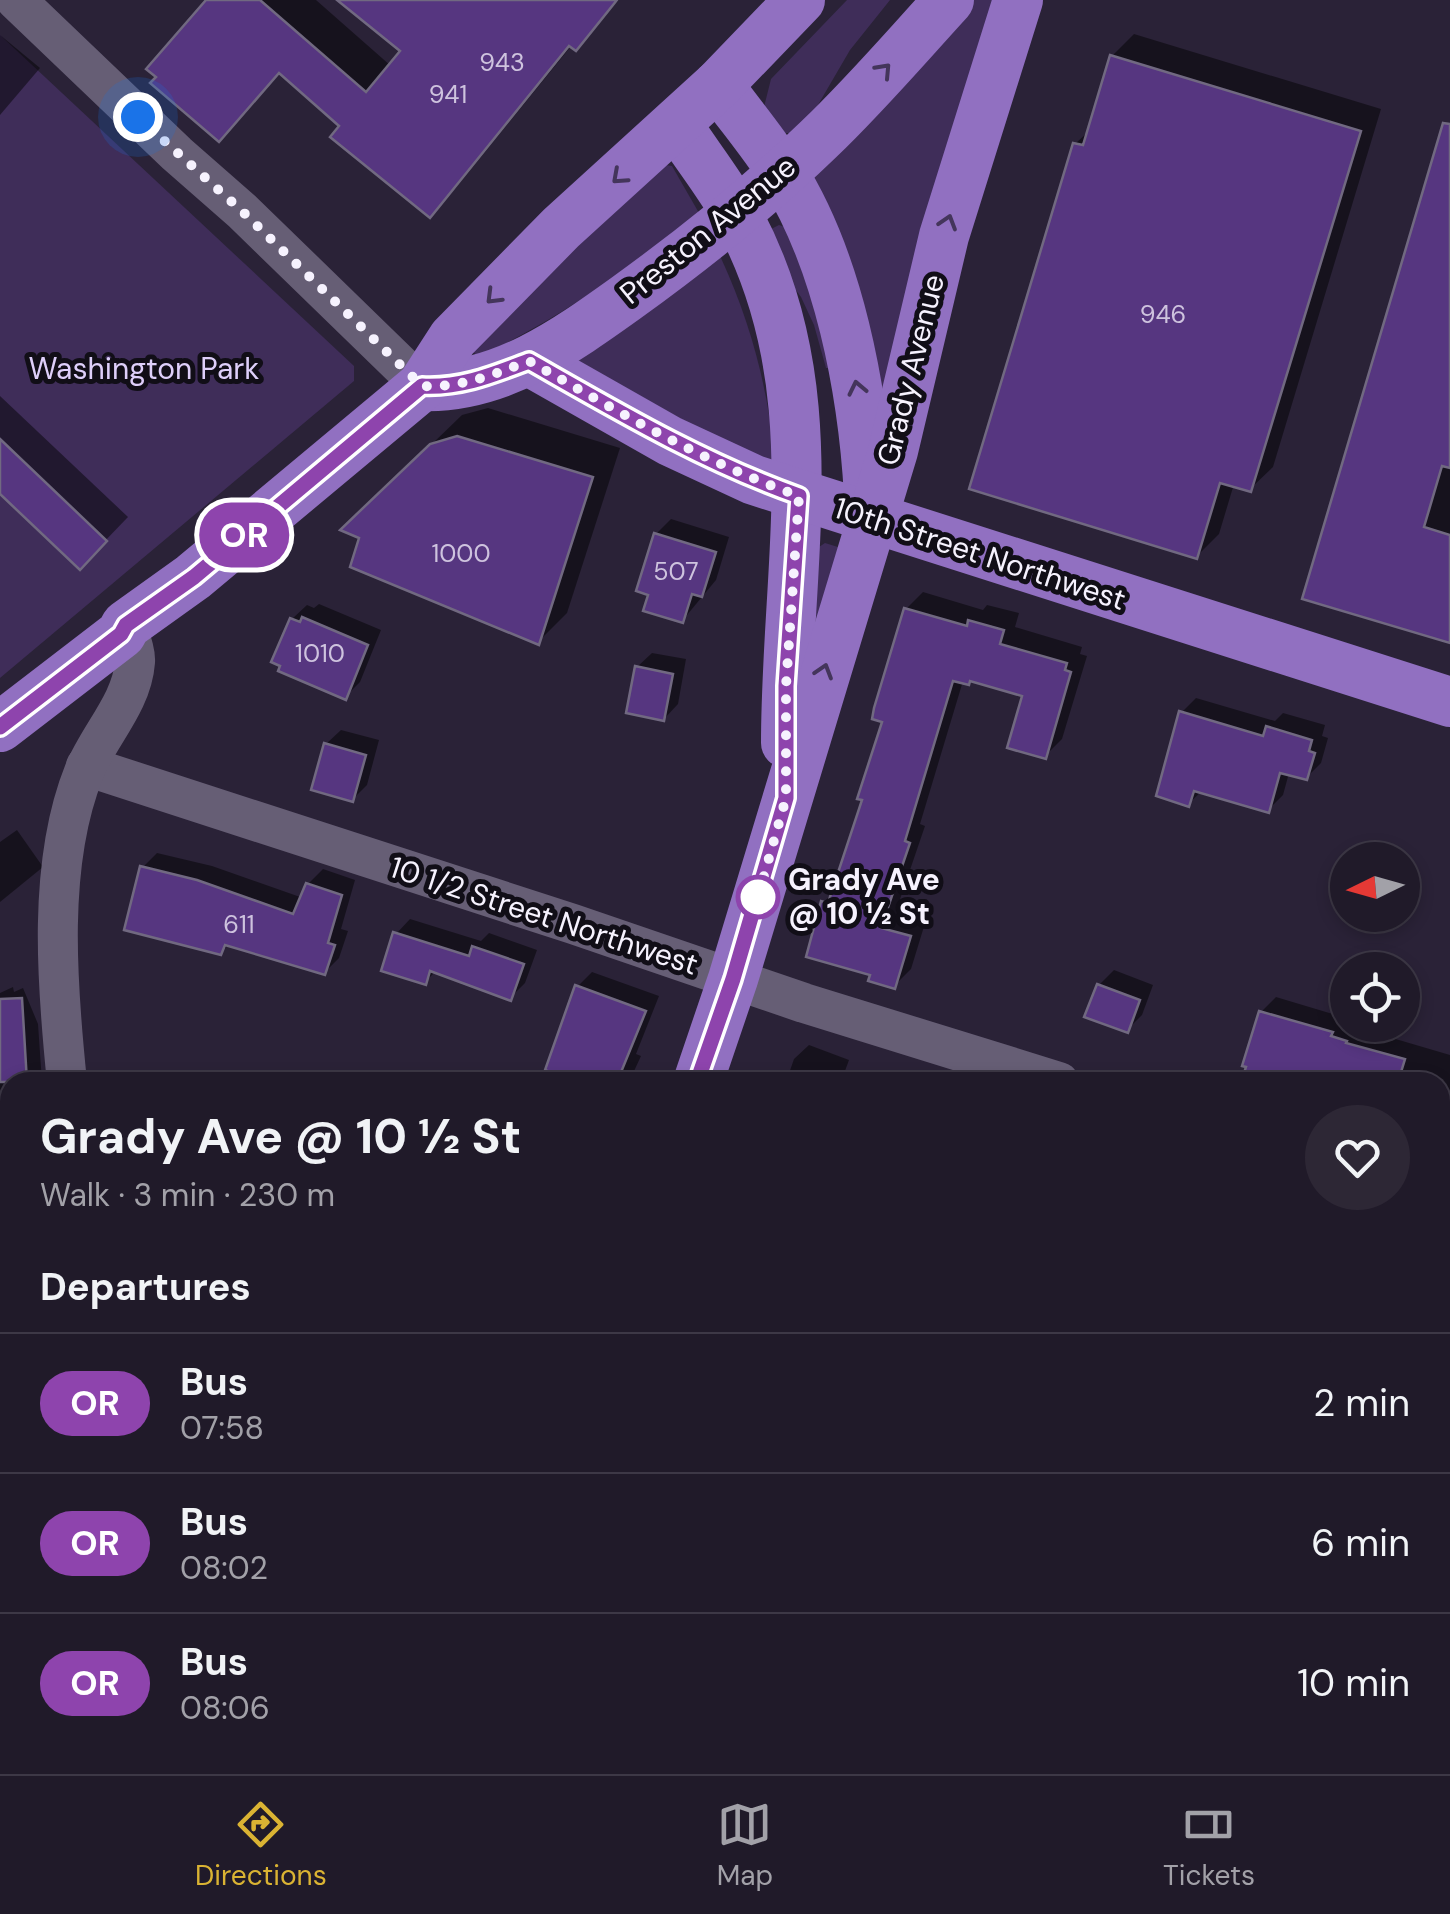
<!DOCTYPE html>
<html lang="en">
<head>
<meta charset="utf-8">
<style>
  body { margin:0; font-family:"DM Sans",sans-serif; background:#2d2735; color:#f1f3f6; height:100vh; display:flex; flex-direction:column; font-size:38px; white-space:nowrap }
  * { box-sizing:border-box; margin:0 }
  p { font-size:32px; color:#a2a1a8 }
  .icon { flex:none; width:55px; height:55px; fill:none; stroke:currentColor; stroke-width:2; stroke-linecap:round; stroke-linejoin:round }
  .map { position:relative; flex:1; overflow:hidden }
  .panel { position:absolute; left:0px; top:1072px; width:1450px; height:702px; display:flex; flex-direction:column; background:#201a29; border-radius:30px 30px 0 0; box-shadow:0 5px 15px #0003,0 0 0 2px #3d3846 }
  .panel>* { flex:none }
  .badge { padding:0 20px; border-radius:32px; font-size:35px; line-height:65px }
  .needle { width:65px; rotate:265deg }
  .fabs { position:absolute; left:1330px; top:842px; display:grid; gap:20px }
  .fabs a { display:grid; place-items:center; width:90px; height:90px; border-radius:50%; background:#201a29; box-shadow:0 5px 15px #0003,0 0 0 2px #3d3846; font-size:50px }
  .you { position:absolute; width:50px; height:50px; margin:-25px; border:8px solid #fff; border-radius:50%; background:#1a73e8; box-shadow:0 0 0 15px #1a73e833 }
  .map>.badge { position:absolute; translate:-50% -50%; box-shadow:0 0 0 5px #fff }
  h2 { padding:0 40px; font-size:38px; line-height:90px }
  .round { display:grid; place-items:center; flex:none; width:105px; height:105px; border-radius:52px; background:#2d2735 }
  .summary { display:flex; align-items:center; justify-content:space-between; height:170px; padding:0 40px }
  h1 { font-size:48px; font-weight:700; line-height:75px }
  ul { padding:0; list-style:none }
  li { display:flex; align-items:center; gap:30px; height:140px; padding:0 40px; border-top:2px solid #3d3846 }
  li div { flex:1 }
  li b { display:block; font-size:38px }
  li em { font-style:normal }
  li .badge { min-width:110px; font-weight:700; text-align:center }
  .tabs { display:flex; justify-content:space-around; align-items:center; height:140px; border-top:2px solid #3d3846; background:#201a29; font-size:28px; color:#a2a1a8 }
  .tabs a { display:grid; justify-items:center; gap:5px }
  .tabs .current { color:#dab333 }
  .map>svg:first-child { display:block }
  .green { fill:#3f2d59 }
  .shadow { fill:#0007 }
  .building { fill:#563680; stroke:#716981; stroke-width:2.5 }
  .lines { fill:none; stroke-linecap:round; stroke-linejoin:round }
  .minor { stroke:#665e75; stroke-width:40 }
  .major { stroke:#9170c1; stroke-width:50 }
  .oneway { stroke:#44355b }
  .line-casing { stroke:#fff; stroke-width:22 }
  .line { stroke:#8e44ad; stroke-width:15 }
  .walk { stroke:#f6f2fe; stroke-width:10; stroke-dasharray:0 18 }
  .stop-dot { fill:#fff; stroke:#8e44ad; stroke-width:5 }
  .labels { text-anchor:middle; stroke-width:10; stroke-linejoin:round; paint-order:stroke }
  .number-label { font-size:25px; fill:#cec3de }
  .street-label { font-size:30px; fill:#f6f2fe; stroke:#110e17 }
  .park-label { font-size:30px; fill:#decffa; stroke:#110e17 }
  .stop-label { font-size:30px; font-weight:bold; fill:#f6f2fe; stroke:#110e17; text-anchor:start }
</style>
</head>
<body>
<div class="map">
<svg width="1450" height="1774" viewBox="0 0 1450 1774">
  <rect width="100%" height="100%" fill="#2a2237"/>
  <!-- green -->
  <g class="green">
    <path d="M847 0H890L850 50 815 110 793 133H785L764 107 771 79Z"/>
    <path d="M971 0H999L881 402 813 178Z"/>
    <path d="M0 35 354 366V381L0 678Z"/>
    <path d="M660 164 672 166 699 213C629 269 559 319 478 357L470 348Z"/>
    <path d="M779 225 785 227 799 257 832 368H826L814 325 801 297 775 262 765 232Z"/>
    <path d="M714 256 721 258C751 323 768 389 775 459L768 467 586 366 579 362 577 356Z"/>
    <path d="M825 543 838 547 839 553 816 629 813 573 819 547Z"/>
  </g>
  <!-- shadow -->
  <g class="shadow">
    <path d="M209 0H316L391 66 403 51 364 0H619L575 48 572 45 455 189 429 215 343 125 281 71 219 139Z"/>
    <path d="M1134 34 1381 109 1273 467 1250 489 1234 484 1219 534 1197 556 1075 144 1090 130 1112 56Z"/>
    <path d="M0 35 40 68 0 115Z"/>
    <path d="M1450 153V641L1305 597Z"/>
    <path d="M0 396 128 517 102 544 0 490Z"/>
    <path d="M488 408 620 448 567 613 538 642 373 501 462 415Z"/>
    <path d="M671 519 729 537 716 580 682 621 651 593 656 534Z"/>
    <path d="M923 592 983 610 987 605 1019 613 1015 627 1082 647 1080 654 1087 656 1062 739 1045 756 1026 694 971 679 963 681 920 824 925 826 896 911 926 920 911 969 894 986 873 973 823 903 835 891 865 798 906 609Z"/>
    <path d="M319 604 381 630 360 682 345 697 292 619 307 605 314 608Z"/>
    <path d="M652 653 686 659 678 704 664 719 637 667Z"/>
    <path d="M1196 698 1275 721 1283 713 1325 725 1322 736 1328 738 1321 763 1306 778 1289 773 1283 795 1268 810 1202 791 1188 804 1181 713Z"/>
    <path d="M341 730 379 740 367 785 352 800 326 744Z"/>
    <path d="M17 830 43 867 0 902V842Z"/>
    <path d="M157 853 212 866 303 898 308 884 323 869 355 880 341 929 348 931 339 958 324 973 230 944 221 952 142 868Z"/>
    <path d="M410 919 481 941 489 933 537 950 525 983 510 998 436 971 425 982 396 934Z"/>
    <path d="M1114 970 1153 985 1142 1015 1127 1030 1099 985Z"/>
    <path d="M592 972 659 996 636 1054 641 1056 629 1082H567L551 1077 577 987Z"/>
    <path d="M13 987 14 992 23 988 38 1024 42 1082H10V1164H0V993Z"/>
    <path d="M1276 997 1346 1018 1348 1025 1450 1055V1122L1444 1128 1440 1127V1082H1261L1245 1078 1261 1012Z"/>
    <path d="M809 1045 849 1060 841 1082H786L794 1059Z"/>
    <path d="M0 1236H10V1306L0 1305Z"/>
    <path d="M10 1361V1619H0V1362Z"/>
    <path d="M1440 1504 1450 1507V1571L1440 1581Z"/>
    <path d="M0 1688 10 1689V1736L0 1746Z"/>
    <path d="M1450 1737V1756L1444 1754Z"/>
    <path d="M83 1765H212L209 1774H80Z"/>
    <path d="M688 1765H802L824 1774H703L687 1768Z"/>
    <path d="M854 1765H896L892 1774H851Z"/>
  </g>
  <!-- building -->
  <g class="building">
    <path d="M206 0H260L366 92 400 51 337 0H617L576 51 569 46 430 218 330 137 339 126 279 73 219 142 150 83 156 77 146 69Z"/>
    <path d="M1110 55 1361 131 1251 492 1220 483 1197 559 969 489 1073 143 1083 145Z"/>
    <path d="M1443 123 1450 124V468L1442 466 1424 527 1450 535V643L1302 599Z"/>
    <path d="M457 436 593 477 539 645 350 567 359 538 340 530 430 444Z"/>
    <path d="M0 439 107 541 80 570 0 494Z"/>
    <path d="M654 533 716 552 702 597 692 594 683 623 643 611 648 595 636 591Z"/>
    <path d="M904 608 967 626 968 620 1004 630 1000 644 1067 663 1065 670 1071 672 1046 759 1007 748 1022 696 970 681 969 685 953 681 905 841 910 843 881 928 911 936 895 989 868 981 870 975 806 957 821 901 828 903 862 800 857 799 882 722 872 719 874 708Z"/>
    <path d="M302 617 368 645 346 700 278 671 280 666 271 662 290 618 300 622Z"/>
    <path d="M635 666 673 674 664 721 626 713Z"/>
    <path d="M1179 711 1263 736 1266 726 1312 740 1309 751 1315 753 1307 780 1280 773 1269 813 1194 791 1189 807 1156 796Z"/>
    <path d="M324 743 366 755 353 802 311 790Z"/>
    <path d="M140 866 197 880 293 914 306 883 342 895 328 943 335 945 325 975 225 945 221 955 124 930Z"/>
    <path d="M393 932 469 956 472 946 524 964 511 1001 430 971 426 985 381 971Z"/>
    <path d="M1097 984 1140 1000 1128 1033 1084 1017Z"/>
    <path d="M575 985 646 1011 617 1082H546L550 1072 545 1070Z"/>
    <path d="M22 998 27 1082H0V999Z"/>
    <path d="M1259 1011 1333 1032 1331 1036 1347 1041 1346 1043 1405 1059 1398 1082H1241L1246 1067 1242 1066Z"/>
  </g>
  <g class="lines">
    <!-- minor -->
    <g class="minor">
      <path d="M16 0 177 154 242 211 422 386"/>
      <path d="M86 766 573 924 804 1003 1059 1082"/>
      <path d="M67 1082C57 985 47 864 84 772 99 735 132 703 135 662 136 652 129 635 126 625"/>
      <path d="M1440 1254 1450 1219"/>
      <path d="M1440 1638 1450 1642"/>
      <path d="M0 1653H10"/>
      <path d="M403 1765 426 1774"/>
      <path d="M1069 1774 1072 1765"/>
    </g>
    <!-- major -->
    <g class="major">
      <path d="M718 85C739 114 763 142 782 172 839 262 863 390 869 495"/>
      <path d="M677 125C696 154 719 183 736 213 831 384 786 559 786 743"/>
      <path d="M529 361 670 441 754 480 1450 702"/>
      <path d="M422 386C499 389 566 341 626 298 694 249 759 197 819 139 865 95 906 47 949 0"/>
      <path d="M0 727 121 634 126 625 193 577 422 386 453 338 561 228 718 85 800 0"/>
      <path d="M698 1082 733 979 893 451 944 236 1018 0"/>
      <path d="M445 1774 448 1765"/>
    </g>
  </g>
  <!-- one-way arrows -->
  <defs><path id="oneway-chevron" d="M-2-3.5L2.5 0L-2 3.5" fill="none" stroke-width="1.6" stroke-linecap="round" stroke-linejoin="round" transform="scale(2.5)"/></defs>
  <g class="oneway">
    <use href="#oneway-chevron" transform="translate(884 70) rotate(-47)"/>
    <use href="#oneway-chevron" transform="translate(619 177) rotate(138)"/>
    <use href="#oneway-chevron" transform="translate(948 222) rotate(-73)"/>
    <use href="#oneway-chevron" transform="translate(493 297) rotate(135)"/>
    <use href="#oneway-chevron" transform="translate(857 388) rotate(-102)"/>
    <use href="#oneway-chevron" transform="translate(824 671) rotate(-73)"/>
  </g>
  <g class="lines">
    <!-- line casing -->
    <g class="line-casing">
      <path id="line" d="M0 727 121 634 126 625 194 577 422 386C461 388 492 375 529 361 617 411 703 462 799 496L786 686V798L733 979 697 1082"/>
    </g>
    <!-- line -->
    <use href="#line" class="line"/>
    <!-- walk -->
    <path class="walk" d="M138 117 242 211 422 386C461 388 492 375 529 361 617 411 703 462 799 496L786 686V798L758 897"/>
  </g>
  <!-- markers -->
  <circle class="stop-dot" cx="758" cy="897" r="20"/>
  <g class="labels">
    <!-- number labels -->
    <g class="number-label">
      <text x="502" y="71">943</text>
      <text x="448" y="103">941</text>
      <text x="1163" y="323">946</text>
      <text x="461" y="562">1000</text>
      <text x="676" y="580">507</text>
      <text x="320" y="662">1010</text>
      <text x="239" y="933">611</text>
    </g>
    <!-- street labels -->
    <g class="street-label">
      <text transform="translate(708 230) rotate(-39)" y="10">Preston Avenue</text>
      <text transform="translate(911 370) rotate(-76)" y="10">Grady Avenue</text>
      <text transform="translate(980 554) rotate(18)" y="10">10th Street Northwest</text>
      <text transform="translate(544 916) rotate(18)" y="10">10 1/2 Street Northwest</text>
    </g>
    <!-- park labels -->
    <g class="park-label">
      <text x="144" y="379">Washington Park</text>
    </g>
    <!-- stop labels -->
    <g class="stop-label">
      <text x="788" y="890">Grady Ave<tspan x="788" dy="34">@ 10 ½ St</tspan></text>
    </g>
  </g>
</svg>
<div class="fabs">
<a><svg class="needle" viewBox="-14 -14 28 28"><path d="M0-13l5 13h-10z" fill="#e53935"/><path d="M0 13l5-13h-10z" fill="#a2a1a8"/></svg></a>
<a><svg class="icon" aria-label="locate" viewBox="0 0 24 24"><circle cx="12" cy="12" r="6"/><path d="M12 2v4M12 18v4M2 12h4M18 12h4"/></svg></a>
</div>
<div class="you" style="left:138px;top:117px"></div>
<b class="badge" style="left:244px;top:535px;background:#8e44ad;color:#fff">OR</b>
<section class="panel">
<div class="summary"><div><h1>Grady Ave @ 10 ½ St</h1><p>Walk · 3 min · 230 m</p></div><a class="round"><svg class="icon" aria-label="heart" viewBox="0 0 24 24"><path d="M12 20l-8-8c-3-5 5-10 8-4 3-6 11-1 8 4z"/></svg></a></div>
<h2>Departures</h2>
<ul>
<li><span class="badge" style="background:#8e44ad;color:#fff">OR</span><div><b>Bus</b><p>07:58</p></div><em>2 min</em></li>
<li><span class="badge" style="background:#8e44ad;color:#fff">OR</span><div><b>Bus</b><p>08:02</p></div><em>6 min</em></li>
<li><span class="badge" style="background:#8e44ad;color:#fff">OR</span><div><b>Bus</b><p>08:06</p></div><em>10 min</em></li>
</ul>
</section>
</div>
<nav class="tabs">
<a class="current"><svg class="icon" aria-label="directions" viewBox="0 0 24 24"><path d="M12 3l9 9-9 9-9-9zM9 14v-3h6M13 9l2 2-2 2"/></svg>Directions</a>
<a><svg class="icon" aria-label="map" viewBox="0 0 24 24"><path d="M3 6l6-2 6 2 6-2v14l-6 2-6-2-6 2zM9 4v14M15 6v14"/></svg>Map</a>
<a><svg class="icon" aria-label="tickets" viewBox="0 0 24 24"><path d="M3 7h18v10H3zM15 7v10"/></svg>Tickets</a>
</nav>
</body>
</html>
